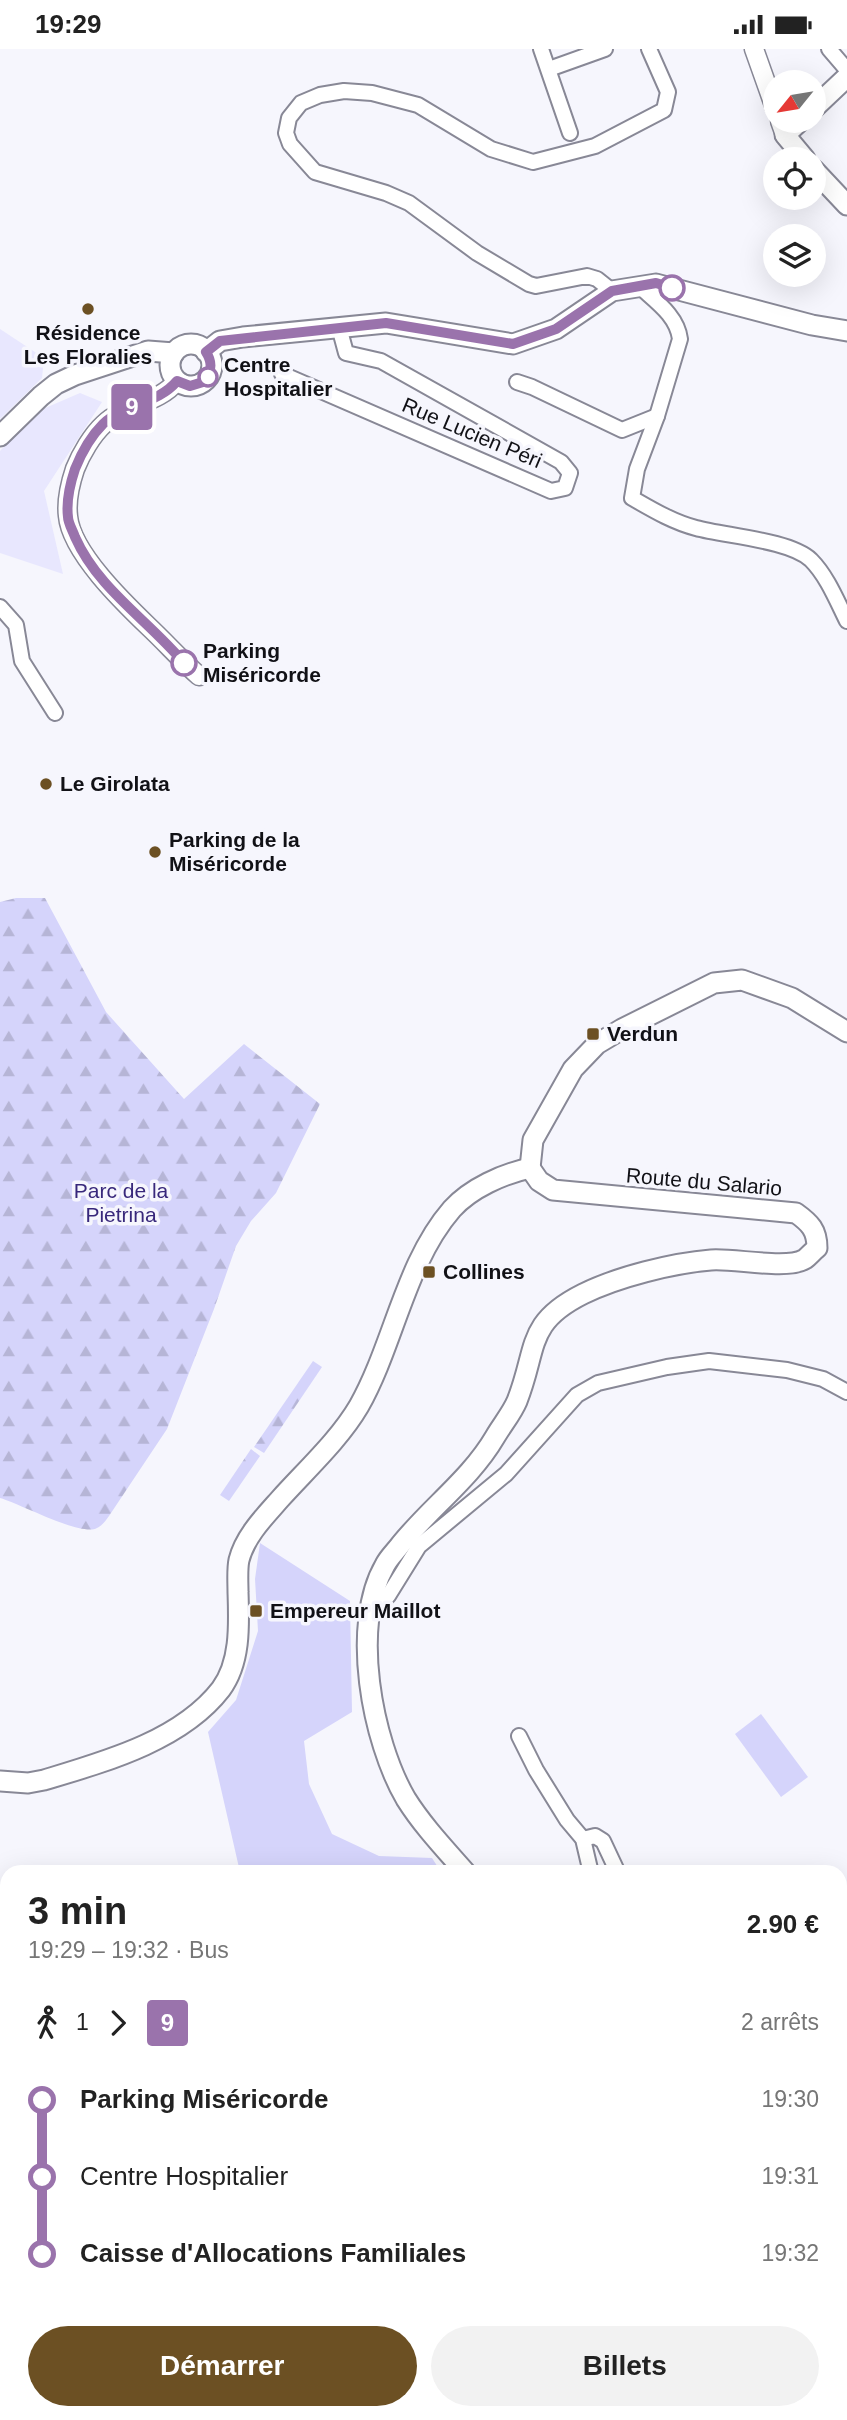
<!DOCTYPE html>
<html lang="fr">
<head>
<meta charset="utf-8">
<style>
  body { margin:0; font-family:Helvetica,sans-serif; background:#f2f2f2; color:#222; height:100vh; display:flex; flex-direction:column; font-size:26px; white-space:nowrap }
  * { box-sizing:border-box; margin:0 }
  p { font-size:23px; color:#767676 }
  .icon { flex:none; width:38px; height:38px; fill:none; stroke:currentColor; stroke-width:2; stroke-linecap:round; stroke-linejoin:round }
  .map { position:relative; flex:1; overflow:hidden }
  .details { position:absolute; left:0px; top:1816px; width:847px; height:555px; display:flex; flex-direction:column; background:#fff; border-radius:21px 21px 0 0; box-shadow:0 7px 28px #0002 }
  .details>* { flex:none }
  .badge { padding:0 14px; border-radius:5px; font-size:24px; line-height:46px }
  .needle { width:46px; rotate:240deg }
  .controls { position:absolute; left:763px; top:21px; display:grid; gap:14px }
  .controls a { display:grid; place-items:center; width:63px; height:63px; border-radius:50%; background:#fff; box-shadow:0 7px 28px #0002; font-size:35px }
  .map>.badge { position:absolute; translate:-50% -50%; box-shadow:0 0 0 4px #fff }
  .legs { display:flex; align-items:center; gap:10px; height:77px; padding:0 28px; font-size:23px }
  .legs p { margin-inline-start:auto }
  .summary { display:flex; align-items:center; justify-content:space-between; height:119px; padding:0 28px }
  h1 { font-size:38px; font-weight:600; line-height:52px }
  .button { display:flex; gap:14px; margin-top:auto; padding:14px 28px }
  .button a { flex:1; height:80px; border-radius:42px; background:#6c5023; color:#fff; font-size:28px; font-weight:600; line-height:80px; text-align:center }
  .button a+a { background:#f2f2f2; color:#222 }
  ul { padding:0 28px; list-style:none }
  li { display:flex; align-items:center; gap:24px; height:77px; font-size:26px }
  li i { display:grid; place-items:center; width:10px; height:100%; margin:0 9px; background:currentColor }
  li i::after { content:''; width:18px; height:18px; margin:-9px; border:5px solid; border-radius:50%; background:#fff }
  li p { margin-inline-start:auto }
  li:first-child i { background:linear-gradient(#0000 50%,currentColor 0) }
  li:last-child i { background:linear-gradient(currentColor 50%,#0000 0) }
  .status { display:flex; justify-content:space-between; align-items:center; height:49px; padding:0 35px; background:#fff; direction:ltr }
  .status svg { height:19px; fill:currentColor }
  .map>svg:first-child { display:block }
  .built { fill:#e8e7fe }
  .green { fill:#d5d4fb }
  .forest { fill:url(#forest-firs) }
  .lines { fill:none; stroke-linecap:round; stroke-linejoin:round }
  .minor-casing { stroke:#888896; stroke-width:18 }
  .tertiary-casing { stroke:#888896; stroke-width:21 }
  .secondary-casing { stroke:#888896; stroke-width:23 }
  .minor { stroke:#fff; stroke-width:14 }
  .tertiary { stroke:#fff; stroke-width:18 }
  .secondary { stroke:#fff; stroke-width:19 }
  .line-1-casing { stroke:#fff; stroke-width:16 }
  .line-1 { stroke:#9a73ac; stroke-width:10 }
  .stop-1-dot { fill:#fff; stroke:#9a73ac; stroke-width:3.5 }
  .poi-dot { fill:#6c5023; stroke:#f6f6fd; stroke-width:2.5 }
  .labels { text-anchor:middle; stroke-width:7; stroke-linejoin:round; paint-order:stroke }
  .poi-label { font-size:21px; font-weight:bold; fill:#111116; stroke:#f6f6fd; text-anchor:start }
  .stop-label { font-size:21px; font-weight:bold; fill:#111116; stroke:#f6f6fd; text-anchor:start }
  .street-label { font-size:21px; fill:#111116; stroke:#f6f6fd }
  .park-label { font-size:21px; fill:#38287b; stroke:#f6f6fd }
</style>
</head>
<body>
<div class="status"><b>19:29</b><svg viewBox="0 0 49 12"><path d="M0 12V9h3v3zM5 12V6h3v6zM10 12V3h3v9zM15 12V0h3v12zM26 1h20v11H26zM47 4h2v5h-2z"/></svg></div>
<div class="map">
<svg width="847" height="2371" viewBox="0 0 847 2371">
  <defs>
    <pattern id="forest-firs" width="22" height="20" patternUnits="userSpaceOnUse" patternTransform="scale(1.75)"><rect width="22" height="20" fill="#d5d4fb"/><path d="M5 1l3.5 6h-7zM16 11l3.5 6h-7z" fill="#b6b5d6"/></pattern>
  </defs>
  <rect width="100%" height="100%" fill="#f6f6fd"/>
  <!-- built -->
  <g class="built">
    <path d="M0 280 44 309 42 329 0 370Z"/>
    <path d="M80 344 102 353 44 442 63 525 0 504V402L36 363Z"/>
    <path d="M5 1989 7 1991V2158L0 2149V1991Z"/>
  </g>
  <!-- green -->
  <g class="green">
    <path d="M260 1494 350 1552 352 1663 304 1692 309 1735 332 1785 379 1807 432 1809 441 1823H240L208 1683 236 1651 258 1582 255 1530Z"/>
    <path d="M761 1665 808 1728 781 1748 735 1685Z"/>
  </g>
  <!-- forest -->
  <g class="forest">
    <path d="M16 849H45L106 963 184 1050 244 995 320 1055 276 1144 251 1172 236 1197 214 1260 167 1380 109 1467C106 1471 102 1477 97 1479 81 1488 19 1454 0 1449V853Z"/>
    <path d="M313 1312 322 1318 264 1404 254 1398Z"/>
    <path d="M251 1400 260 1407 229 1452 220 1446Z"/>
  </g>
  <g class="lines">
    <!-- minor casing -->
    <g class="minor-casing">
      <g id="minor">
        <path d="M541 0 570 84"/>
        <path d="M829 0 847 21"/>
        <path d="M549 20 605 0"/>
        <path d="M638 236C655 252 677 266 680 290L657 367 637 420 632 449C653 461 673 473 696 479 725 487 790 491 811 511 827 527 837 552 847 572"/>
        <path d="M612 242 597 230 587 227 536 237 529 235 477 204 409 154 386 144 315 123 290 95 286 84 289 69 301 54 320 46 344 42 372 44 418 56 491 100 533 113 595 97 664 61 668 43 649 0"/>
        <path d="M282 325 551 442 565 439 570 424 561 413 381 312 346 304 339 278"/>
        <path d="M517 333 532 338 622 381 657 367"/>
        <path d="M0 558 16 576 22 612 55 664"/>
        <path d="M371 1553 388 1547 419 1497 506 1425 577 1346 598 1334 667 1318 709 1312 787 1321 823 1330 847 1343"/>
        <path d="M519 1687 536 1721 567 1771 583 1790 591 1824"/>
        <path d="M583 1790 595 1787 603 1792 618 1824"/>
        <path d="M0 1894 7 1917"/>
        <path d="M382 2364V2371"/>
      </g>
    </g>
    <!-- tertiary casing -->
    <g class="tertiary-casing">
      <g id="tertiary">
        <path d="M754 0 775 59"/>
        <path d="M780 72 785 86"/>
        <path d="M177 332C158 355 125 355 104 375 92 386 81 405 75 420 70 435 66 451 68 467 71 503 124 554 149 578 166 594 182 612 199 627"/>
      </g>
    </g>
    <!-- secondary casing -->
    <g class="secondary-casing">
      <g id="secondary">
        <path d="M814 59 847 28"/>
        <path d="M800 72 785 86 805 110"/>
        <path d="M814 121 847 156"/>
        <circle cx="191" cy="316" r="21"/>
        <path d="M206 303 220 292 243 288 386 274 513 295 556 280 612 242 656 235 812 276 847 282"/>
        <path d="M0 387 41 347 56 335 75 326 148 302 174 304"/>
        <path d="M530 1119 533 1091 573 1020 597 995 622 980 714 934 742 931 792 949 847 983"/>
        <path d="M0 1732 28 1734 44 1731C104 1713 181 1692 221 1640 241 1613 239 1575 238 1543 238 1533 237 1520 239 1511 245 1487 265 1467 280 1450 307 1420 339 1391 359 1357 394 1295 405 1214 452 1160 471 1139 503 1125 530 1119"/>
        <path d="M466 1824C445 1800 423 1777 406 1750 372 1692 350 1576 385 1516 389 1508 396 1502 401 1495 431 1458 471 1429 495 1388 502 1376 512 1364 517 1352 538 1299 525 1274 583 1245 617 1228 673 1214 711 1211 734 1209 787 1221 805 1210 809 1207 813 1202 817 1199 817 1181 810 1174 796 1164L553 1141 539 1132 530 1119"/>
        <path d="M676 2364 681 2371"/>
      </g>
    </g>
    <!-- minor -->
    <use href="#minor" class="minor"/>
    <!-- tertiary -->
    <use href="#tertiary" class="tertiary"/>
    <!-- secondary -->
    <use href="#secondary" class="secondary"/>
  </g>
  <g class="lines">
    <!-- line-1 casing -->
    <g class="line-1-casing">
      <path id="line-1" d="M184 614C148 571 98 540 75 488 73 482 68 474 68 468 66 452 70 435 75 420 81 405 91 387 103 375 124 355 158 355 177 332L190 337 203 333C212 323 213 314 206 303L220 292 386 274 513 295 556 280 612 242 656 234 672 239"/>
    </g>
    <!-- line-1 -->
    <use href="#line-1" class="line-1"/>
  </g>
  <!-- markers -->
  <g class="stop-1-dot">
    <circle cx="672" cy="239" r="12"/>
    <circle cx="208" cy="328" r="9"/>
    <circle cx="184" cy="614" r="12"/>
  </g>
  <g class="poi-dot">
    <circle cx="88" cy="260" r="7"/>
    <circle cx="46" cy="735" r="7"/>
    <circle cx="155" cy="803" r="7"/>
    <rect x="586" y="978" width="14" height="14" rx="3.5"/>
    <rect x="422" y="1216" width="14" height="14" rx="3.5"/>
    <rect x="249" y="1555" width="14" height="14" rx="3.5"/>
  </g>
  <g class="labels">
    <!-- poi labels -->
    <g class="poi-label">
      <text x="88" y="291" text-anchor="middle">Résidence<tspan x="88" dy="24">Les Floralies</tspan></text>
      <text x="60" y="742">Le Girolata</text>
      <text x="169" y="798">Parking de la<tspan x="169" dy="24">Miséricorde</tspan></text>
      <text x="607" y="992">Verdun</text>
      <text x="443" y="1230">Collines</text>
      <text x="270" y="1569">Empereur Maillot</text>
    </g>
    <!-- stop labels -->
    <g class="stop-label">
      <text x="224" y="323">Centre<tspan x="224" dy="24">Hospitalier</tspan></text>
      <text x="203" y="609">Parking<tspan x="203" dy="24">Miséricorde</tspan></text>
    </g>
    <!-- street labels -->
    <g class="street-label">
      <text transform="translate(472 384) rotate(23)" y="7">Rue Lucien Péri</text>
      <text transform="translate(704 1133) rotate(5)" y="7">Route du Salario</text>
    </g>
    <!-- park labels -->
    <g class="park-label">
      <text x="121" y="1149">Parc de la<tspan x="121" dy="24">Pietrina</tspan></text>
    </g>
  </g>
</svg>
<div class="controls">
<a><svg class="needle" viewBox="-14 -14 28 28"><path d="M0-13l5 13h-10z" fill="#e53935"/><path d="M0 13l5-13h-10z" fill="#767676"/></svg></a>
<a><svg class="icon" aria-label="locate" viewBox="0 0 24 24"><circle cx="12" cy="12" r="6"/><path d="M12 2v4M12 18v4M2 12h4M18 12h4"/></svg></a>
<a><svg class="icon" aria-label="layers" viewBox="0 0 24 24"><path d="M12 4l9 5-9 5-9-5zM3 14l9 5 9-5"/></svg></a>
</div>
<b class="badge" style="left:132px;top:358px;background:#9a73ac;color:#fff">9</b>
<section class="details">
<div class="summary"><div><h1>3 min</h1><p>19:29 – 19:32 · Bus</p></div><b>2.90 €</b></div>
<div class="legs"><svg class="icon" aria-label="walk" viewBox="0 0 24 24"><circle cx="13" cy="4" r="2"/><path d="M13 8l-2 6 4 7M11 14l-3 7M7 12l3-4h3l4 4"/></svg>1<svg class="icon" aria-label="forward" viewBox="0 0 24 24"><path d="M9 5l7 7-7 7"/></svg><b class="badge" style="background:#9a73ac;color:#fff">9</b><p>2 arrêts</p></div>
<ul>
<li><i style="color:#9a73ac"></i><b>Parking Miséricorde</b><p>19:30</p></li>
<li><i style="color:#9a73ac"></i><span>Centre Hospitalier</span><p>19:31</p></li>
<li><i style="color:#9a73ac"></i><b>Caisse d'Allocations Familiales</b><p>19:32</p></li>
</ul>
<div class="button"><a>Démarrer</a><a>Billets</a></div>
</section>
</div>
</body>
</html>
